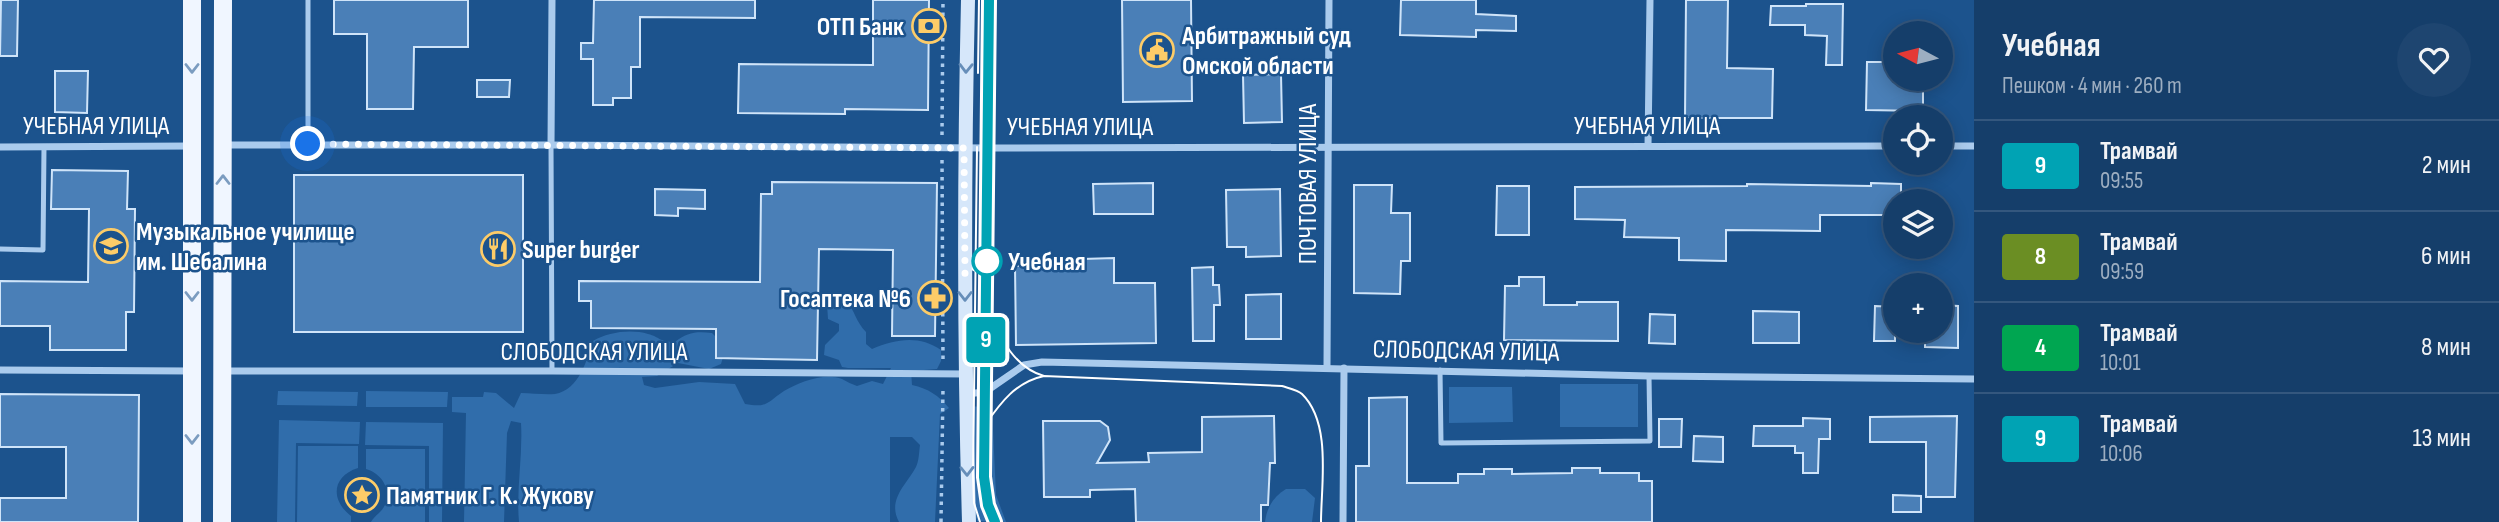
<!DOCTYPE html>
<html lang="ru">
<head>
<meta charset="utf-8">
<style>
  body { margin:0; font-family:"Sofia Sans Condensed",sans-serif; background:#1e4570; color:#f1f3f6; height:100vh; display:flex; flex-direction:column; font-size:26px; white-space:nowrap }
  * { box-sizing:border-box; margin:0 }
  p { font-size:23px; color:#9daec1 }
  .icon { flex:none; width:38px; height:38px; fill:none; stroke:currentColor; stroke-width:2; stroke-linecap:round; stroke-linejoin:round }
  .map { position:relative; flex:1; overflow:hidden }
  .panel { display:flex; flex-direction:column; background:#153e6a; width:525px }
  .panel>* { flex:none }
  .badge { padding:0 14px; border-radius:5px; font-size:24px; line-height:46px }
  .needle { width:46px; rotate:277deg }
  .controls { position:absolute; left:1883px; top:21px; display:grid; gap:14px }
  .controls a { display:grid; place-items:center; width:70px; height:70px; border-radius:50%; background:#153e6a; box-shadow:0 4px 18px #0003,0 0 0 2px #34577e; font-size:35px }
  .you { position:absolute; width:35px; height:35px; margin:-18px; border:5px solid #fff; border-radius:50%; background:#1a73e8; box-shadow:0 0 0 10px #1a73e833 }
  .map>.badge { position:absolute; translate:-50% -50%; box-shadow:0 0 0 4px #fff }
  .round { display:grid; place-items:center; flex:none; width:74px; height:74px; border-radius:37px; background:#1e4570 }
  .headline { display:flex; align-items:center; justify-content:space-between; height:119px; padding:0 28px }
  h1 { font-size:33px; font-weight:700; line-height:52px }
  ul { padding:0; list-style:none }
  li { display:flex; align-items:center; gap:21px; height:91px; padding:0 28px; border-top:2px solid #34577e }
  li div { flex:1 }
  li b { display:block; font-size:26px }
  li em { font-style:normal }
  li .badge { min-width:77px; font-weight:700; text-align:center }
  main { display:flex; flex:1; min-height:0 }
  .map>svg:first-child { display:block }
  .green { fill:#306dab }
  .building { fill:#4a7fb7; stroke:#cfe4f9; stroke-width:2 }
  .lines { fill:none; stroke-linecap:round; stroke-linejoin:round }
  .path { stroke:#aacbed; stroke-width:3.5; stroke-dasharray:3.5 5; stroke-linecap:butt }
  .service { stroke:#aacbed; stroke-width:5 }
  .minor { stroke:#aacbed; stroke-width:7 }
  .secondary { stroke:#d6e7fa; stroke-width:14 }
  .primary { stroke:#f0f6ff; stroke-width:18 }
  .tram { stroke:#fff; stroke-width:2 }
  .oneway { stroke:#7b9cc0 }
  .oneway2 { stroke:#668eb9 }
  .line-casing { stroke:#fff; stroke-width:16 }
  .line { stroke:#00a3b4; stroke-width:10 }
  .walk { stroke:#fff; stroke-width:7; stroke-dasharray:0 12.6 }
  .stop-dot { fill:#fff; stroke:#00a3b4; stroke-width:3.5 }
  .labels { text-anchor:middle; stroke-width:5; stroke-linejoin:round; paint-order:stroke }
  .poi-label { font-size:26px; font-weight:bold; fill:#fff; stroke:#1c538d; text-anchor:start }
  .street-label { font-size:26px; fill:#fff; stroke:#1c538d }
  .stop-label { font-size:26px; font-weight:bold; fill:#fff; stroke:#1c538d; text-anchor:start }
</style>
</head>
<body>
<main>
<div class="map">
<svg width="1974" height="522" viewBox="0 0 1974 522">
  <rect width="100%" height="100%" fill="#1c538d"/>
  <!-- green -->
  <g class="green">
    <path d="M833 298 846 300C855 311 856 322 866 332V344L872 349C896 339 919 335 941 350V361L937 369 911 371 912 385C929 389 938 395 949 408L940 414 935 522H899C887 500 906 485 916 467 919 461 919 452 920 445L912 437H890V522H519C516 489 523 456 521 423L511 421 507 433 504 522H464L466 413 452 412V397H483L484 392 496 393 514 408 521 393C532 393 544 395 555 394 579 390 587 360 593 341 608 332 631 329 648 334 660 337 659 342 675 342 687 332 697 331 712 333L726 347 721 364 709 369 678 363 657 376 642 377 644 385 655 388 699 382 735 384 745 404C769 408 767 402 784 391 799 382 825 372 842 379 847 382 852 384 857 386L872 381 883 384 891 368H848L842 367 839 360 824 355 825 345 839 331V324L828 319 827 304Z"/>
    <rect x="1560" y="384" width="78" height="43"/>
    <path d="M1449 387H1512L1513 422 1449 423Z"/>
    <path d="M278 391 358 392 357 406 277 405Z"/>
    <path d="M366 391 448 392 447 407H366Z"/>
    <path d="M971 406 992 408 996 495 1006 522 977 521 972 503Z"/>
    <path d="M279 420 360 422 359 444 296 443 295 522H277Z"/>
    <path d="M366 422 443 423 442 522H429V446L365 445Z"/>
    <path d="M298 446H358V468C332 476 330 500 351 516V522H297Z"/>
    <path d="M366 449H425V522H371C374 516 382 512 385 505 392 489 381 473 366 469Z"/>
    <path d="M1286 489H1305L1315 498 1312 522H1265C1267 507 1273 497 1286 489Z"/>
  </g>
  <!-- building -->
  <g class="building">
    <path d="M1 0H18L17 56H0Z"/>
    <path d="M334 0H468V47H414L413 109H367V34H334Z"/>
    <path d="M594 0H755V18L640 17V67H631V98H613V105H593V59H581V43H593Z"/>
    <path d="M873 0H929L928 110 845 109V114L738 113 739 64 873 65Z"/>
    <path d="M1122 0H1191L1192 101 1123 102Z"/>
    <path d="M1401 0H1476V14L1516 16V31L1476 30V37L1400 35Z"/>
    <path d="M1686 0H1728L1727 68 1773 69 1772 118H1685Z"/>
    <path d="M1806 4H1843L1842 65H1826L1827 36 1805 35V25H1770L1771 6H1806Z"/>
    <path d="M1867 62H1895V79H1923V111L1866 110Z"/>
    <path d="M55 71H88L87 113 55 112Z"/>
    <path d="M1281 74 1282 122 1244 123 1243 75Z"/>
    <path d="M477 80H510L509 97H477Z"/>
    <path d="M52 170 128 171 127 209H135L134 312H126V350H50V326H0V281L88 282 89 209H51Z"/>
    <rect x="294" y="175" width="229" height="157"/>
    <path d="M772 182 937 183 935 336H892L893 250 819 249 817 360 716 358V329L591 328V301H579V281L760 282 761 194H772Z"/>
    <path d="M1153 183V214H1094L1093 184Z"/>
    <path d="M1871 183 1901 184V201H1895V215H1820V231L1726 230V261L1679 260V238L1624 237 1625 220 1575 219V187L1747 186V184L1871 186Z"/>
    <path d="M1354 185H1392L1391 213H1410V261H1401L1400 294 1354 293Z"/>
    <path d="M1497 186H1529V235H1496Z"/>
    <path d="M655 189 705 190V209L678 208V216L655 215Z"/>
    <path d="M1280 189 1281 256 1246 257V247H1227L1226 190Z"/>
    <path d="M1114 258V283H1155L1156 343 1016 345 1015 266 1082 265V259Z"/>
    <path d="M1213 267V285H1219L1220 305H1214V341H1193L1192 268Z"/>
    <path d="M1519 277H1544V305H1577V302H1618V341L1504 340 1505 286H1519Z"/>
    <path d="M1281 294V339H1246V295Z"/>
    <path d="M1941 305 1958 306V348L1925 347V331H1941Z"/>
    <path d="M1875 306 1895 307V341H1874Z"/>
    <path d="M1753 311 1799 312V343H1753Z"/>
    <path d="M1650 314 1675 315V344L1649 343Z"/>
    <path d="M0 394 139 395 138 522H0V498H66V447H0Z"/>
    <path d="M1407 397V483H1458V474H1484V469H1512V474L1572 473V468H1600V473H1639V481H1652V522H1356V466H1369V398Z"/>
    <path d="M1274 416 1275 463H1270L1268 505H1261V522H1136L1135 489 1090 490V497H1044L1043 421H1100L1108 427 1110 440 1097 463 1149 462 1148 453 1202 452V417Z"/>
    <path d="M1957 416 1955 497H1926V442H1870V417Z"/>
    <path d="M1803 418 1830 419V439H1819L1818 473H1803V453H1795V446H1753L1754 426H1803Z"/>
    <path d="M1659 419H1682L1681 447H1659Z"/>
    <path d="M1694 436 1723 437V462L1693 461Z"/>
    <path d="M1893 495 1921 496V512H1893Z"/>
  </g>
  <g class="lines">
    <!-- path -->
    <g class="path">
      <path d="M929 26H943"/>
      <path d="M942 135 943 0"/>
      <path d="M942 160 943 362"/>
      <path d="M941 522 943 388"/>
    </g>
    <!-- service -->
    <g class="service">
      <path d="M308 144V0"/>
      <path d="M551 145 552 371"/>
      <path d="M0 249 43 250 44 147"/>
      <path d="M1440 370 1441 443 1650 441 1649 376"/>
    </g>
    <!-- minor -->
    <g class="minor">
      <path d="M223 145H551L987 148 1895 146"/>
      <path d="M551 145 552 0"/>
      <path d="M1648 146 1650 0"/>
      <path d="M1941 146H1974"/>
      <path d="M0 147 192 146"/>
      <path d="M1327 367 1329 0"/>
      <path d="M0 370 192 371"/>
      <path d="M223 371H552L966 374"/>
      <path d="M966 394 985 392 1024 365 1042 362 1649 376 1974 379"/>
      <path d="M1343 522 1344 368"/>
    </g>
    <!-- secondary -->
    <path class="secondary" d="M968 0C964 174 964 348 969 522"/>
    <!-- primary -->
    <g class="primary">
      <path d="M192 522V0"/>
      <path d="M222 522 223 0"/>
    </g>
    <!-- tram -->
    <g class="tram">
      <path d="M989 0 984 477 987 505 995 522"/>
      <path d="M978 73 979 0"/>
      <path d="M977 147 973 476 974 503 980 522"/>
      <path d="M989 312C1000 338 1015 368 1044 376"/>
      <path d="M985 425C1001 402 1016 382 1044 376L1282 386C1288 388 1298 390 1302 394 1332 423 1321 485 1321 522"/>
    </g>
  </g>
  <!-- one-way arrows -->
  <defs><path id="oneway-chevron" d="M-2-3.5L2.5 0L-2 3.5" fill="none" stroke-width="1.6" stroke-linecap="round" stroke-linejoin="round" transform="scale(1.75)"/></defs>
  <g class="oneway">
    <use href="#oneway-chevron" transform="translate(192 68) rotate(90)"/>
    <use href="#oneway-chevron" transform="translate(223 180) rotate(-90)"/>
    <use href="#oneway-chevron" transform="translate(192 296) rotate(90)"/>
    <use href="#oneway-chevron" transform="translate(192 439) rotate(90)"/>
  </g>
  <g class="oneway2">
    <use href="#oneway-chevron" transform="translate(966 68) rotate(91)"/>
    <use href="#oneway-chevron" transform="translate(965 296) rotate(90)"/>
    <use href="#oneway-chevron" transform="translate(967 471) rotate(89)"/>
  </g>
  <g class="lines">
    <!-- line casing -->
    <g class="line-casing">
      <path id="line" d="M989 0 984 477 988 505 995 522"/>
    </g>
    <!-- line -->
    <use href="#line" class="line"/>
    <!-- walk -->
    <path class="walk" d="M308 144 964 148 965 274 987 261"/>
  </g>
  <!-- icons -->
  <defs>
    <g id="bank-ring" transform="scale(1.75)"><circle r="9.5" fill="#1c538d" stroke="#fdcc68" stroke-width="1.5"/><path d="M-6-4H6V4H-6ZM0-2.3a2.3 2.3 0 1 0 0 4.6a2.3 2.3 0 1 0 0-4.6Z" fill="#fdcc68"/></g>
    <g id="civic-ring" transform="scale(1.75)"><circle r="9.5" fill="#1c538d" stroke="#fdcc68" stroke-width="1.5"/><path d="M-.6-6.5H3V-4.5H.6V-3L4-1V1h2V6H-6V1h2V-1L-.6-3ZM-1.2 2.5V6h2.4V2.5Z" fill="#fdcc68"/></g>
    <g id="university-ring" transform="scale(1.75)"><circle r="9.5" fill="#1c538d" stroke="#fdcc68" stroke-width="1.5"/><path d="M0-5L7-2L0 1L-7-2ZM-4 1L0 2.5L4 1V4Q0 6-4 4Z" fill="#fdcc68"/></g>
    <g id="restaurant-ring" transform="scale(1.75)"><circle r="9.5" fill="#1c538d" stroke="#fdcc68" stroke-width="1.5"/><path d="M-5-6h1v4h1v-4h1v4h1v-4h1v5L-1.5 .5V6h-2V.5L-5-1ZM5-6V6H3V1.5H1.5Q1.5-4 5-6Z" fill="#fdcc68"/></g>
    <g id="pharmacy-ring" transform="scale(1.75)"><circle r="9.5" fill="#1c538d" stroke="#fdcc68" stroke-width="1.5"/><path d="M-2-6h4v4h4v4h-4v4h-4v-4h-4v-4h4Z" fill="#fdcc68"/></g>
    <g id="sight-ring" transform="scale(1.75)"><circle r="9.5" fill="#1c538d" stroke="#fdcc68" stroke-width="1.5"/><path d="M0-6L1.8-2.2L6-1.7L2.9 1.2L3.7 5.4L0 3.3L-3.7 5.4L-2.9 1.2L-6-1.7L-1.8-2.2Z" fill="#fdcc68"/></g>
  </defs>
  <g fill-rule="evenodd">
    <use href="#bank-ring" x="929" y="26"/>
    <use href="#civic-ring" x="1157" y="50"/>
    <use href="#university-ring" x="111" y="246"/>
    <use href="#restaurant-ring" x="498" y="249"/>
    <use href="#pharmacy-ring" x="935" y="298"/>
    <use href="#sight-ring" x="362" y="495"/>
  </g>
  <!-- markers -->
  <circle class="stop-dot" cx="987" cy="261" r="14"/>
  <g class="labels">
    <!-- poi labels -->
    <g class="poi-label">
      <text x="904" y="35" text-anchor="end">ОТП Банк</text>
      <text x="1182" y="44">Арбитражный суд<tspan x="1182" dy="30">Омской области</tspan></text>
      <text x="136" y="240">Музыкальное училище<tspan x="136" dy="30">им. Шебалина</tspan></text>
      <text x="522" y="258">Super burger</text>
      <text x="911" y="307" text-anchor="end">Госаптека №6</text>
      <text x="386" y="504">Памятник Г. К. Жукову</text>
    </g>
    <!-- street labels -->
    <g class="street-label">
      <text x="96" y="134">УЧЕБНАЯ УЛИЦА</text>
      <text x="1647" y="134">УЧЕБНАЯ УЛИЦА</text>
      <text x="1080" y="135">УЧЕБНАЯ УЛИЦА</text>
      <text transform="translate(1307 184) rotate(-90)" y="9">ПОЧТОВАЯ УЛИЦА</text>
      <text transform="translate(1466 350) rotate(1)" y="9">СЛОБОДСКАЯ УЛИЦА</text>
      <text x="594" y="360">СЛОБОДСКАЯ УЛИЦА</text>
    </g>
    <!-- stop labels -->
    <g class="stop-label">
      <text x="1008" y="270">Учебная</text>
    </g>
  </g>
</svg>
<div class="controls">
<a><svg class="needle" viewBox="-14 -14 28 28"><path d="M0-13l5 13h-10z" fill="#e53935"/><path d="M0 13l5-13h-10z" fill="#9daec1"/></svg></a>
<a><svg class="icon" aria-label="locate" viewBox="0 0 24 24"><circle cx="12" cy="12" r="6"/><path d="M12 2v4M12 18v4M2 12h4M18 12h4"/></svg></a>
<a><svg class="icon" aria-label="layers" viewBox="0 0 24 24"><path d="M12 4l9 5-9 5-9-5zM3 14l9 5 9-5"/></svg></a>
<a>+</a>
</div>
<div class="you" style="left:308px;top:144px"></div>
<b class="badge" style="left:986px;top:340px;background:#00a3b4;color:#fff">9</b>
</div>
<section class="panel">
<div class="headline"><div><h1>Учебная</h1><p>Пешком · 4 мин · 260 m</p></div><a class="round"><svg class="icon" aria-label="heart" viewBox="0 0 24 24"><path d="M12 20l-8-8c-3-5 5-10 8-4 3-6 11-1 8 4z"/></svg></a></div>
<ul>
<li><span class="badge" style="background:#00a3b4;color:#fff">9</span><div><b>Трамвай</b><p>09:55</p></div><em>2 мин</em></li>
<li><span class="badge" style="background:#6b8e23;color:#fff">8</span><div><b>Трамвай</b><p>09:59</p></div><em>6 мин</em></li>
<li><span class="badge" style="background:#00a651;color:#fff">4</span><div><b>Трамвай</b><p>10:01</p></div><em>8 мин</em></li>
<li><span class="badge" style="background:#00a3b4;color:#fff">9</span><div><b>Трамвай</b><p>10:06</p></div><em>13 мин</em></li>
</ul>
</section>
</main>
</body>
</html>
